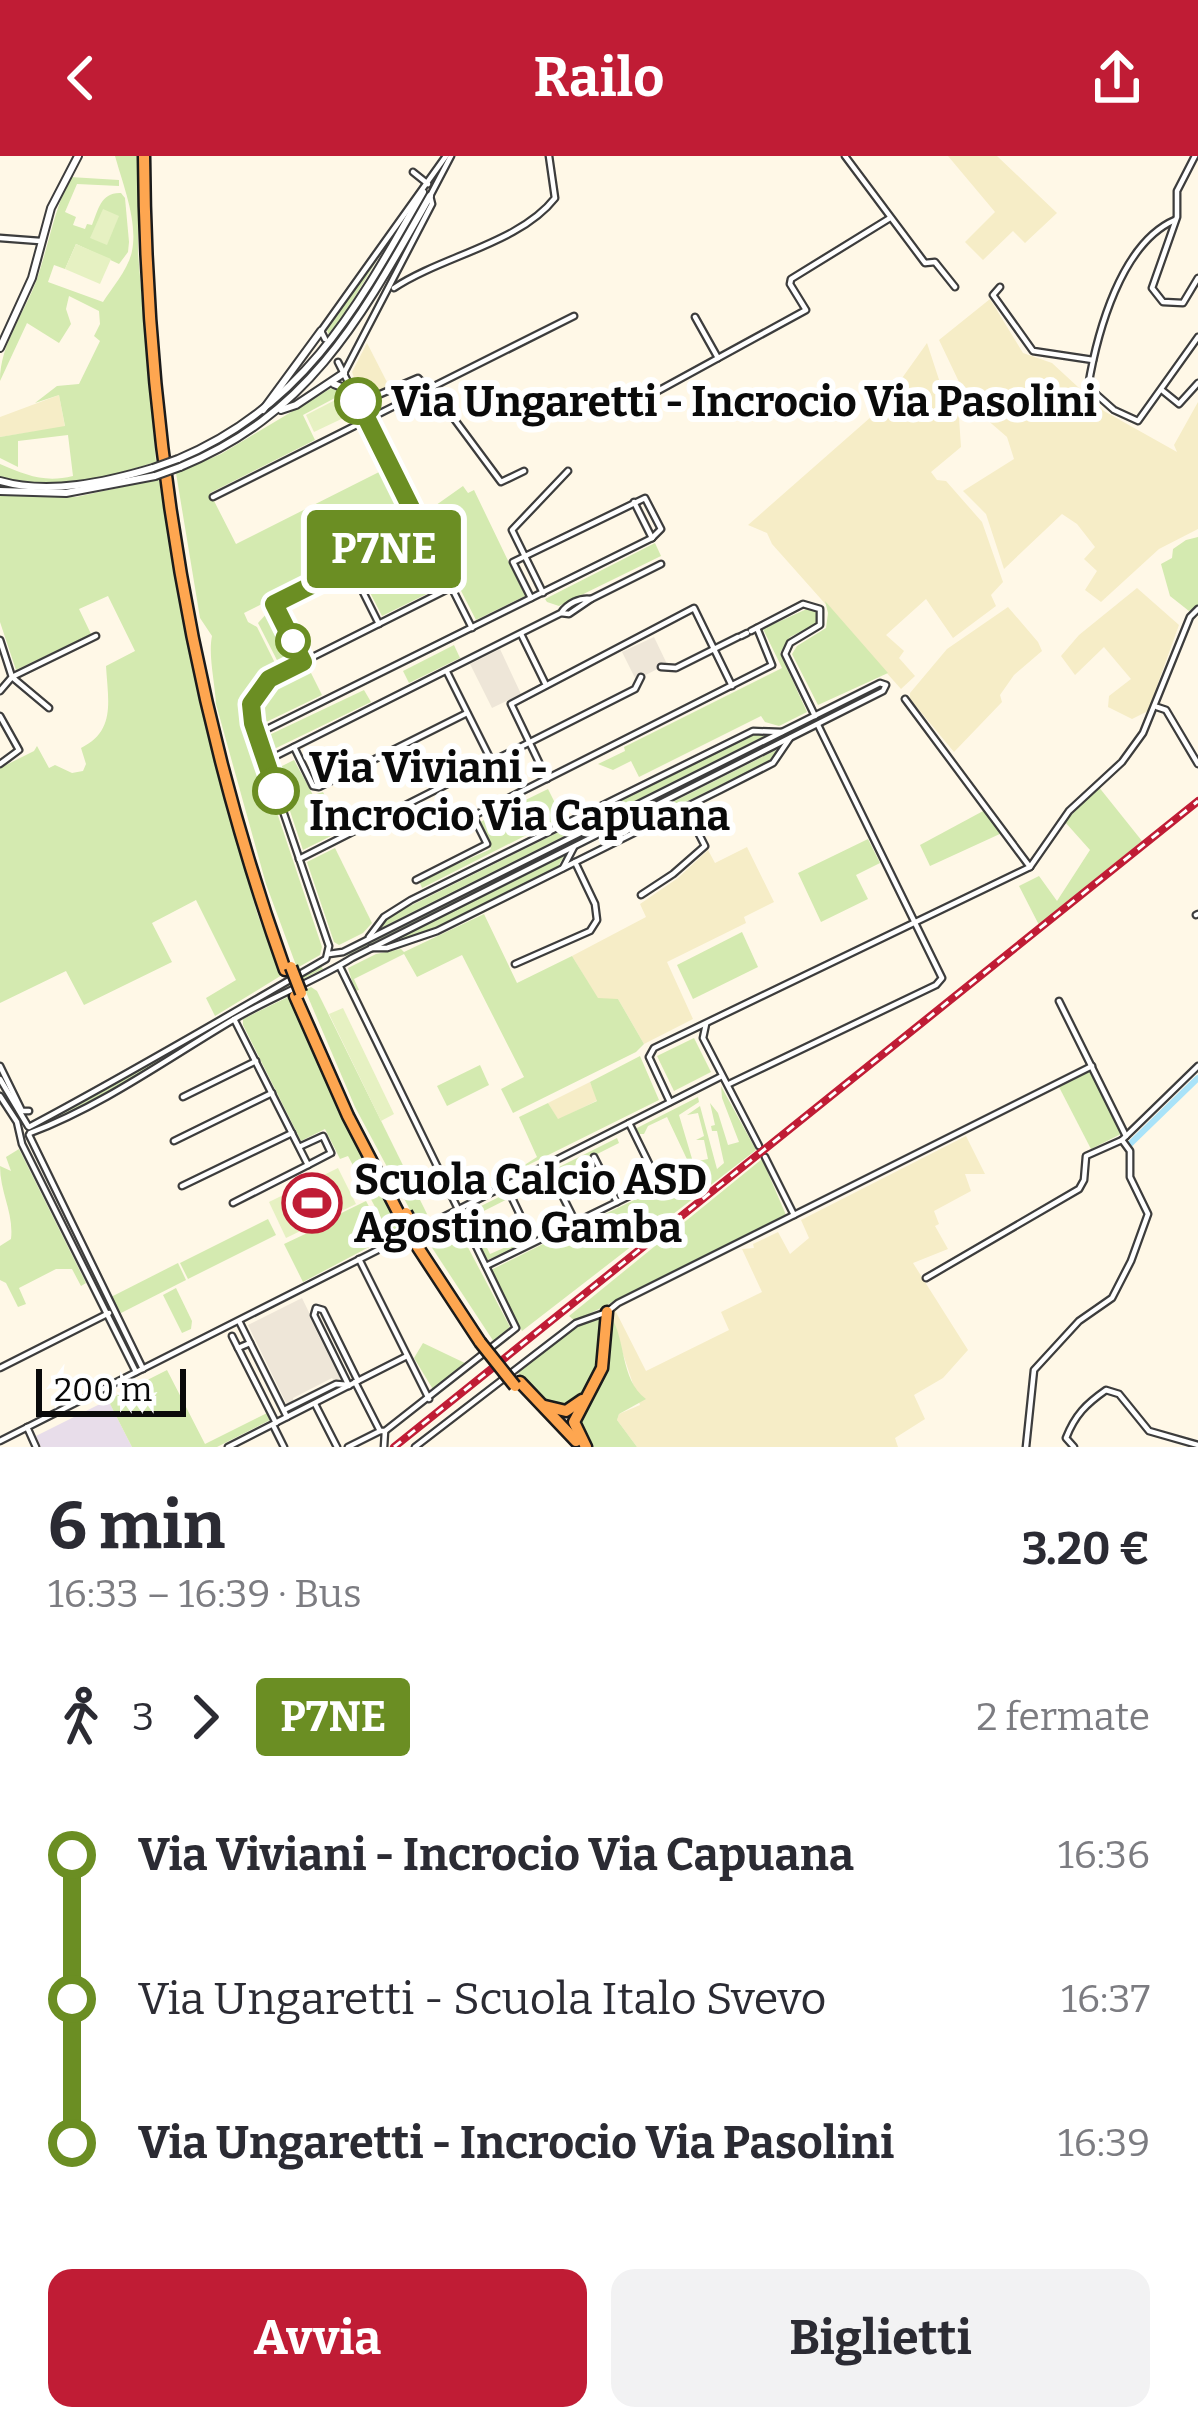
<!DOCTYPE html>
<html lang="it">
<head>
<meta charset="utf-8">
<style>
  body { margin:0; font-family:Bitter,serif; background:#f2f2f3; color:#2b2b33; height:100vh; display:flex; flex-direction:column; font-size:45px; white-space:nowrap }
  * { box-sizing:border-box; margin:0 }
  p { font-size:39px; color:#7c7c81 }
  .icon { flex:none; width:66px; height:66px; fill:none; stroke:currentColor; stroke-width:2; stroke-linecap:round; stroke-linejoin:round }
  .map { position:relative; height:1291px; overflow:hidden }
  .drawer { display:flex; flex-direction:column; background:#fff; flex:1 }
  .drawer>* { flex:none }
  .badge { padding:0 24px; border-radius:9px; font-size:42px; line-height:78px }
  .scale { position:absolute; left:36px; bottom:30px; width:150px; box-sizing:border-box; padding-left:12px; border:6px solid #0a0a0a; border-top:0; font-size:33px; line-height:42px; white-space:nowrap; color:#0a0a0a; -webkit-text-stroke:9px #fff; paint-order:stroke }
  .map>.badge { position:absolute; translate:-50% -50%; box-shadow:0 0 0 6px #fff }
  .legs { display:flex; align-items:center; gap:18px; height:132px; padding:0 48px; font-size:39px }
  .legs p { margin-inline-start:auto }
  .overview { display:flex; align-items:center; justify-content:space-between; height:204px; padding:0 48px }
  h1 { font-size:66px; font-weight:700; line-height:90px }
  .action { display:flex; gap:24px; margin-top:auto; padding:24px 48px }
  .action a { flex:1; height:138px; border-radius:24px; background:#c01c35; color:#fff; font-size:48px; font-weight:700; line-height:138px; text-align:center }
  .action a+a { background:#f2f2f3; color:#2b2b33 }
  ul { padding:0 48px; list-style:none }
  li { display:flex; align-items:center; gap:42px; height:144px; font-size:45px }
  li i { display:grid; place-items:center; width:18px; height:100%; margin:0 15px; background:currentColor }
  li i::after { content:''; width:30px; height:30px; margin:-15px; border:9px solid; border-radius:50%; background:#fff }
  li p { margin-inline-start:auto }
  li:first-child i { background:linear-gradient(#0000 50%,currentColor 0) }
  li:last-child i { background:linear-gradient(currentColor 50%,#0000 0) }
  header { display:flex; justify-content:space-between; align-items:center; height:156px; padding:0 48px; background:#c01c35; color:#fff; font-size:54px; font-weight:700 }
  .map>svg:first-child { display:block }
  .industrial { fill:#e8ddea }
  .farmland { fill:#f6edc7 }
  .green { fill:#d4eab0 }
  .pitch { fill:#e6f1c2 }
  .plaza { fill:#eee6d8 }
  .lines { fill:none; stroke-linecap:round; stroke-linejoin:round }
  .canal { stroke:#a9e3f9; stroke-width:6 }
  .minor-casing { stroke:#3d3d3d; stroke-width:9 }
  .tertiary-casing { stroke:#3d3d3d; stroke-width:10 }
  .trunk-casing { stroke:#1b1b1b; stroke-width:15 }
  .minor { stroke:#fff; stroke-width:4.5 }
  .tertiary { stroke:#fff; stroke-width:6 }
  .trunk { stroke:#fea650; stroke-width:10 }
  .rail-casing { stroke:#c01c35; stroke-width:8 }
  .rail { stroke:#fff; stroke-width:3; stroke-dasharray:9; stroke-linecap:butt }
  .tertiary-bridge-casing { stroke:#3d3d3d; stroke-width:10; stroke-linecap:butt }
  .trunk-bridge-casing { stroke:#1b1b1b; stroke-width:15; stroke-linecap:butt }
  .tertiary-bridge { stroke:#fff; stroke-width:6 }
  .trunk-bridge { stroke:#fea650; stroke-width:10 }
  .line-1-casing { stroke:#fff; stroke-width:27 }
  .line-1 { stroke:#6b8e23; stroke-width:18 }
  .stop-1-dot { fill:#fff; stroke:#6b8e23; stroke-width:6 }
  .labels { text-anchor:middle; stroke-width:12; stroke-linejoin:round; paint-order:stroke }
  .stop-label { font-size:42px; font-weight:bold; fill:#0a0a0a; stroke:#fff; text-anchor:start }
  .poi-label { font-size:42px; font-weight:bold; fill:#0a0a0a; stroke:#fff; text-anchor:start }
</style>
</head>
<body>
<header><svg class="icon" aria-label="back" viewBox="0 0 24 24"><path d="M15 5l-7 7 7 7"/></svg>Railo<svg class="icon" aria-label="share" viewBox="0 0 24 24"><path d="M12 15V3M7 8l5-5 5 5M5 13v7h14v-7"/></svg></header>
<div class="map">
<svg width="1198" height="1291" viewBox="0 0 1198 1291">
  <rect width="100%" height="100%" fill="#fff8e7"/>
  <!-- industrial -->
  <path class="industrial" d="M108 1244 132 1291H41L36 1280Z"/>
  <!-- farmland -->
  <g class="farmland">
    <path d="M948 0H997L1057 57 1025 87 1013 75 983 104 965 86 995 56Z"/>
    <path d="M990 143 1023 197 1052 207 1104 255 1177 296 1174 289 1198 246V373L1159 393 1101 446 1085 434 1097 415 1084 403 1095 391 1077 368 1062 358 1004 413 986 358 963 335 1014 303 1007 281 970 249 939 184Z"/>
    <path d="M367 187 390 232 362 244 352 216Z"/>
    <path d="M927 187 945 242 959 262 961 291 931 316 937 324 946 325 982 366 1003 426 991 439 996 450 953 482 926 443 886 479 904 495 899 502 915 520 901 533 772 388 767 377 748 369 880 253Z"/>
    <path d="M59 239 65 271 0 281V261Z"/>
    <path d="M1137 432 1179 469 1148 555 1132 563 1108 551 1109 540 1131 523 1104 491 1075 519 1061 500 1079 479Z"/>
    <path d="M1008 451 1038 486 1042 495 1014 519 1000 539 1002 546 954 596 910 543V537L947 493Z"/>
    <path d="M747 691 774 746 744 761 746 767 667 806 693 863 644 888 618 843H598L572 800 646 761 640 748 678 722 708 694 715 707Z"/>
    <path d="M590 926 598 944 558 964 548 947Z"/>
    <path d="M966 980 985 1018H965L971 1035 934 1055 939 1068 935 1070 948 1093 913 1107 968 1194 943 1222 914 1239 925 1263 895 1282 898 1291H637L617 1264 619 1258 640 1249 610 1159 615 1154 646 1215 729 1174 721 1156 762 1136 742 1093 754 1092 753 1088 778 1076 790 1098 809 1082 801 1064Z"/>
  </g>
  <!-- green -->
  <g class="green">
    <path d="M115 0H138V97L156 306C109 320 47 339 0 320V308C26 319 44 327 73 320L68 279 18 285V311L0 302V281L65 270 59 239 35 247 57 230 79 228 100 185 94 180 100 168 99 155 69 140 66 153 71 168 59 187 27 167 0 225C0 186 26 156 38 120 49 86 55 53 70 21L119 24V30L77 28 65 56 76 61 73 69 85 73 87 68 92 69C98 54 101 36 121 37L125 42 129 86 128 96 119 108 76 88 65 113 54 109 48 126 103 146C112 132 129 112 132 95 138 65 123 29 115 0Z"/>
    <path d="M397 71 330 182 327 174Z"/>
    <path d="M333 231 348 235 303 259 315 284 210 337 236 388 387 312 414 368 413 372 244 457 248 466 257 471 278 513C250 528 245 546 250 576L322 791 320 799 297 812 266 728 216 548C215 527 208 499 212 480L200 462 176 317 221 298Z"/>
    <path d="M159 323C181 468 215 609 255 750 262 774 274 796 282 819L215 860 206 842 236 824 196 744 152 767 172 806 84 849 66 815 0 847V612L34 595 37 590 49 612 55 609 72 617 83 615 86 608 81 592C116 575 108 545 106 510L135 495 108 440 79 453 91 478 16 514 0 466V339L76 341Z"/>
    <path d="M463 330 468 337 474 334 525 440 476 464 422 359Z"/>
    <path d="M1198 381V449L1189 455 1170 440 1161 408 1172 402 1173 393 1186 384Z"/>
    <path d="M419 383 443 430 382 460 358 413Z"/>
    <path d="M655 387 661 400 559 450 547 446 545 443Z"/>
    <path d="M825 445 888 517 818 549 792 498 797 490 826 472 828 457Z"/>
    <path d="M811 451 818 457 816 468 790 481 780 497 807 556 779 570 765 566 761 560 639 621 631 605 613 614 598 608 625 595 624 591 782 512 763 473Z"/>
    <path d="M269 455 297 503 281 512 258 467Z"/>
    <path d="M454 489 460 502 409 527 403 515Z"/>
    <path d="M307 509 322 539 260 569C251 533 280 523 307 509Z"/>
    <path d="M364 534 371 546 270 595 267 580Z"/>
    <path d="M809 566 810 569 606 669V668Z"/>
    <path d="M755 578H769L379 773 388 761Z"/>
    <path d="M778 593 769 605 659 659H647Z"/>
    <path d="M294 604 313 639 323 636 343 674 303 694 276 613Z"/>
    <path d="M1098 630 1142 685 1039 769 1019 730 1039 720 1057 745 1090 694 1065 666Z"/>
    <path d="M548 633 562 661 422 732 419 725 491 693 480 666Z"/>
    <path d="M985 654 1002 677 930 710 920 689Z"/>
    <path d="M593 674 594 677 346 800 347 798Z"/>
    <path d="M868 683 880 707 856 719 868 743 821 766 798 717Z"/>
    <path d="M335 692 372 767 363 777 339 789 334 786 307 706Z"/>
    <path d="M565 699 558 710 439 770 388 788Z"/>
    <path d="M484 758 517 827 572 800 598 842 618 843 644 888 636 896 513 957 501 933 524 921 462 799 417 821 404 798 354 823 359 834 355 835 348 812 376 798 401 793 404 796Z"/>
    <path d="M742 776 758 811 693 843 677 809Z"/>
    <path d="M321 810 323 813 259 845 128 926 34 973C132 922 223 860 321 810Z"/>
    <path d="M311 831 317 835 427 1058 416 1065 355 951 305 834Z"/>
    <path d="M290 840 363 999 402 1073 390 1079 348 1000 340 1003 325 973 301 985 243 869V863Z"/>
    <path d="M694 882 711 916 674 935 657 900Z"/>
    <path d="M640 900 659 944 512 1017 537 1001 519 961 548 947 558 963 597 945 590 926Z"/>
    <path d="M480 909 489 929 447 950 437 930Z"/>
    <path d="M1090 915 1121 978 1091 993 1059 931Z"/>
    <path d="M721 930 756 994 522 1175 491 1114 573 1073 581 1088 590 1082 584 1068 693 1016 667 961 648 970 644 978H638L635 973 698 941 699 946 679 959 693 1006 708 1003 704 984H696L704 980 698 957 687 959 700 950 717 1013 724 1007 717 975H712L711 970 715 969 710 947 718 957 728 989 739 986 722 942Z"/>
    <path d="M617 982 619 987 472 1061 490 1098 529 1081 528 1087 487 1104 465 1058Z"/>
    <path d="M19 993 86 1127 81 1130 72 1113H56L19 1132 26 1148 18 1151 6 1127 0 1124V1090L11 1083C14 1057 0 1037 0 1010L11 1015 6 1001Z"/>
    <path d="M762 1003 786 1059 575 1165 569 1160Z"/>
    <path d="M366 1045 386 1082 303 1126 284 1088 320 1071 319 1068Z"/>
    <path d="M268 1063 276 1079 188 1123 180 1107Z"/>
    <path d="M453 1063 510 1171 494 1186 423 1078Z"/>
    <path d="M178 1107 186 1124 121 1157 111 1141Z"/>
    <path d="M176 1132 192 1165 191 1173 182 1177 163 1139Z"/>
    <path d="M610 1159C627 1185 619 1222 646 1243L619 1258 617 1264 637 1291H593L584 1282 579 1266 607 1214Z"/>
    <path d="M596 1161H602C601 1197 598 1226 570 1252L550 1249 516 1215 566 1177Z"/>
    <path d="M423 1187 467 1208 434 1235 414 1202Z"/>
    <path d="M167 1214 205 1288 267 1257 270 1264 217 1291H132L108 1244Z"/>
  </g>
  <!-- pitch -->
  <g class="pitch">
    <path d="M103 53 119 60 107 89 90 82Z"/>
    <path d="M76 88 111 103 100 128 65 113Z"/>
    <path d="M345 239 354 257 314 276 306 259Z"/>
    <path d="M343 852 394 958 381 965 329 858Z"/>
    <path d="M338 1012 356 1048 286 1082 269 1046Z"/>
  </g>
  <!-- plaza -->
  <g class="plaza">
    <path d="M654 481 667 508 636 524 622 496Z"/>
    <path d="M500 493 521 538 492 552 470 508Z"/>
    <path d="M302 1142 341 1222 334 1225 332 1222 293 1242 294 1246 287 1249 248 1169Z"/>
  </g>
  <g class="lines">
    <!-- canal -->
    <path class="canal" d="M1129 989 1198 922"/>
    <!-- minor casing -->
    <g class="minor-casing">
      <g id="minor">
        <path d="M845 0 925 107 935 106 955 131"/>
        <path d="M1195 0 1177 35V61L1152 132 1163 146 1183 147 1198 122"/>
        <path d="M413 16 428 28"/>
        <path d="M1175 64C1121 87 1097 177 1088 231L1114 254 1138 265 1198 181"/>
        <path d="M0 82 40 85"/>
        <path d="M1000 131 993 139 1033 195 1093 204"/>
        <path d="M394 132C442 100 520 87 555 42L549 0"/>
        <path d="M695 161 718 202"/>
        <path d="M325 183 321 175 446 0"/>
        <path d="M338 206 472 472"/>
        <path d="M344 217 432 48 430 40 451 0"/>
        <path d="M432 233 501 326 524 315"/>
        <path d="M1163 235 1179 248 1198 227"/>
        <path d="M645 242 806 154 790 128 791 123 890 62"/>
        <path d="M364 245 418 222 430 234"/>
        <path d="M213 341 574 160"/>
        <path d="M634 346 652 382"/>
        <path d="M350 410 379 468"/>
        <path d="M543 437 512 374 568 315"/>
        <path d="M531 442 513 406 645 342 661 373 652 382"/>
        <path d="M591 443 661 408"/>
        <path d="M751 475 803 448 820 453V469L790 487 785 498 815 560"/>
        <path d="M521 478 545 527"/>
        <path d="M741 480 747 477"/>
        <path d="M0 484 12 521 0 535"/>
        <path d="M302 504 274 448 422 374"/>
        <path d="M661 511 676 512 738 481"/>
        <path d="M447 516 492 606"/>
        <path d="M905 543 1030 711"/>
        <path d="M1157 551 1166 554 1198 608"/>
        <path d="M49 552 12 521 96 480"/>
        <path d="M0 560 19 594 0 608"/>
        <path d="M257 578 652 382"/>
        <path d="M294 591 313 630 319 631 467 557"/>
        <path d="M266 605 561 457C567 448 580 441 591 443L569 458 561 457"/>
        <path d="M547 623 511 548 694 452 732 530"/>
        <path d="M632 661 656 664"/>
        <path d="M299 703 635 533 641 521"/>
        <path d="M563 712 574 691"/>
        <path d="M416 724 487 688 473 660 772 509 757 472"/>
        <path d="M641 739 673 718 705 690 685 651"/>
        <path d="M1196 759 1198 758"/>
        <path d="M369 781 384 761 411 744 753 575 782 576"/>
        <path d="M371 792H387L437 775 720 634 773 607 790 582"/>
        <path d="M515 808 590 775 597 764 595 748 575 706"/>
        <path d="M340 811 516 1172 385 1275H380"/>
        <path d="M1059 845 1126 980"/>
        <path d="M234 863 308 1009 331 997 323 980 299 991"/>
        <path d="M706 868 703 882 759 990"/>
        <path d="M0 910 22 955H29"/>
        <path d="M0 923 28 970"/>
        <path d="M729 928 936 829 942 822 818 569"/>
        <path d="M0 940 17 966 22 988 136 1216"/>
        <path d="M183 941 256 905"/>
        <path d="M670 946 649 901 654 892 1030 711 1069 655 1122 606 1143 577 1190 461 1198 453"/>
        <path d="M29 971C129 918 227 860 326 803L329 790 253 567 251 548 269 523 452 431"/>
        <path d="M30 977C104 949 168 902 236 862 274 840 317 824 352 802L883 535 886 529 880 527 343 796 329 798"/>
        <path d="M29 979 143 1213"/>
        <path d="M174 985 272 937"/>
        <path d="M594 1001 617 1046"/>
        <path d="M765 1001 794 1059"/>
        <path d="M553 1021 575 1065"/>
        <path d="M182 1030 292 977"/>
        <path d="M512 1042 533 1086"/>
        <path d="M233 1047 308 1009"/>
        <path d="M359 1103 429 1243"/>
        <path d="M486 1110 658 1026 629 967"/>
        <path d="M926 1122 1079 1033 1084 1024 1086 1000 1122 984 1198 910"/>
        <path d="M239 1165 287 1261"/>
        <path d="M232 1180 238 1192"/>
        <path d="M250 1187 238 1192 276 1267"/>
        <path d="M0 1212 109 1157"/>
        <path d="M349 1230 314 1159 316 1152 323 1154 358 1225"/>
        <path d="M315 1248 337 1291"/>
        <path d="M284 1254 336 1228 349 1229"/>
        <path d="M273 1269 284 1291"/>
        <path d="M27 1271 36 1291"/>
        <path d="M0 1285 722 920"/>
        <path d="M228 1291 407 1200"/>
        <path d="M348 1291 380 1275 355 1226"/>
        <path d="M384 1291 385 1275"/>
        <path d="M415 1291 576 1167 607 1156 618 1147 1092 910"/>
        <path d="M1026 1291 1034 1214 1079 1165 1112 1142 1131 1105 1148 1058 1130 1021V995L1122 984"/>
        <path d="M1074 1291 1066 1282C1075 1259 1086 1248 1106 1234L1119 1238 1149 1275 1198 1289"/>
      </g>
    </g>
    <!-- tertiary casing -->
    <g class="tertiary-casing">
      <g id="tertiary">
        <path d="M0 192 32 122 51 52 78 0"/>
        <path d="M334 228 354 236"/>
        <path d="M263 254 321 175"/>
        <path d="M281 254 296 249 344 217"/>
        <path d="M178 303C305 250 358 150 423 36"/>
        <path d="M180 311C312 257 363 158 430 40"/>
        <path d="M0 325C49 339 106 326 153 312"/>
        <path d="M0 335 66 337 155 320"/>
      </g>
    </g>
    <!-- trunk casing -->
    <g class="trunk-casing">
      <g id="trunk">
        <path d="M144 0C146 280 191 551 285 814"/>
        <path d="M295 840 348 960 400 1060"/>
        <path d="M417 1090 480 1186"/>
        <path d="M520 1226 576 1285"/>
        <path d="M545 1250 566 1255 582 1244"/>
        <path d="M586 1291 574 1266 602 1212 607 1156"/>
      </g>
    </g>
    <!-- minor -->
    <use href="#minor" class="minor"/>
    <!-- tertiary -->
    <use href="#tertiary" class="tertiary"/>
    <!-- trunk -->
    <use href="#trunk" class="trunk"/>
    <!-- rail casing -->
    <g class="rail-casing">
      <path id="rail" d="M394 1291 1198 645"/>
    </g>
    <!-- rail -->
    <use href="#rail" class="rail"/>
    <!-- tertiary-bridge casing -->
    <g class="tertiary-bridge-casing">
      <g id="tertiary-bridge">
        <path d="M153 312 178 303"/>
        <path d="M155 320 180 311"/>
      </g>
    </g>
    <!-- trunk-bridge casing -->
    <g class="trunk-bridge-casing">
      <g id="trunk-bridge">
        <path d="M291 811 301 837"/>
        <path d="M406 1057 423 1087"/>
        <path d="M480 1186 515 1230"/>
      </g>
    </g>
    <!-- tertiary-bridge -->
    <use href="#tertiary-bridge" class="tertiary-bridge"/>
    <!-- trunk-bridge -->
    <use href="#trunk-bridge" class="trunk-bridge"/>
  </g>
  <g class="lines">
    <!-- line-1 casing -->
    <g class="line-1-casing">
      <path id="line-1" d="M276 635 253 567 251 548 269 523 303 506 274 448 422 374 358 245"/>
    </g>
    <!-- line-1 -->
    <use href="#line-1" class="line-1"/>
  </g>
  <!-- icons -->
  <defs>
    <g id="stadium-ring" transform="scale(3)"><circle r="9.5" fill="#fff" stroke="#c01c35" stroke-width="1.5"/><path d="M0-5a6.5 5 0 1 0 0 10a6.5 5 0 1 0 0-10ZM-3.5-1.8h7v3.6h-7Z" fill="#c01c35"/></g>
  </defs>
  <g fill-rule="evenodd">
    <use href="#stadium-ring" x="312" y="1047"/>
  </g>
  <!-- markers -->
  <g class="stop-1-dot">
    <circle cx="358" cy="245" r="21"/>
    <circle cx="293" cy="485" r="15"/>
    <circle cx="276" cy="635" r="21"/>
  </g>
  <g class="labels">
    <!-- stop labels -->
    <g class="stop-label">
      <text x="391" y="260">Via Ungaretti - Incrocio Via Pasolini</text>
      <text x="309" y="626">Via Viviani -<tspan x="309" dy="48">Incrocio Via Capuana</tspan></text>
    </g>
    <!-- poi labels -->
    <g class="poi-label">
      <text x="354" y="1038">Scuola Calcio ASD<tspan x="354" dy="48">Agostino Gamba</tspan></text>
    </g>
  </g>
</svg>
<div class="scale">200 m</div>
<b class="badge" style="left:384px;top:393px;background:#6b8e23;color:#fff">P7NE</b>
</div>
<section class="drawer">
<div class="overview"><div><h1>6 min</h1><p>16:33 – 16:39 · Bus</p></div><b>3.20 €</b></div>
<div class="legs"><svg class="icon" aria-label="walk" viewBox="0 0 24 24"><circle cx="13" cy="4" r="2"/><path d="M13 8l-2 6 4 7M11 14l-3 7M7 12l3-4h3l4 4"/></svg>3<svg class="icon" aria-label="forward" viewBox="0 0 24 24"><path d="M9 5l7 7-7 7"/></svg><b class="badge" style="background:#6b8e23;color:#fff">P7NE</b><p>2 fermate</p></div>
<ul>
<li><i style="color:#6b8e23"></i><b>Via Viviani - Incrocio Via Capuana</b><p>16:36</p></li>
<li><i style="color:#6b8e23"></i><span>Via Ungaretti - Scuola Italo Svevo</span><p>16:37</p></li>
<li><i style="color:#6b8e23"></i><b>Via Ungaretti - Incrocio Via Pasolini</b><p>16:39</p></li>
</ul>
<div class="action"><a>Avvia</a><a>Biglietti</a></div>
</section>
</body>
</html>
